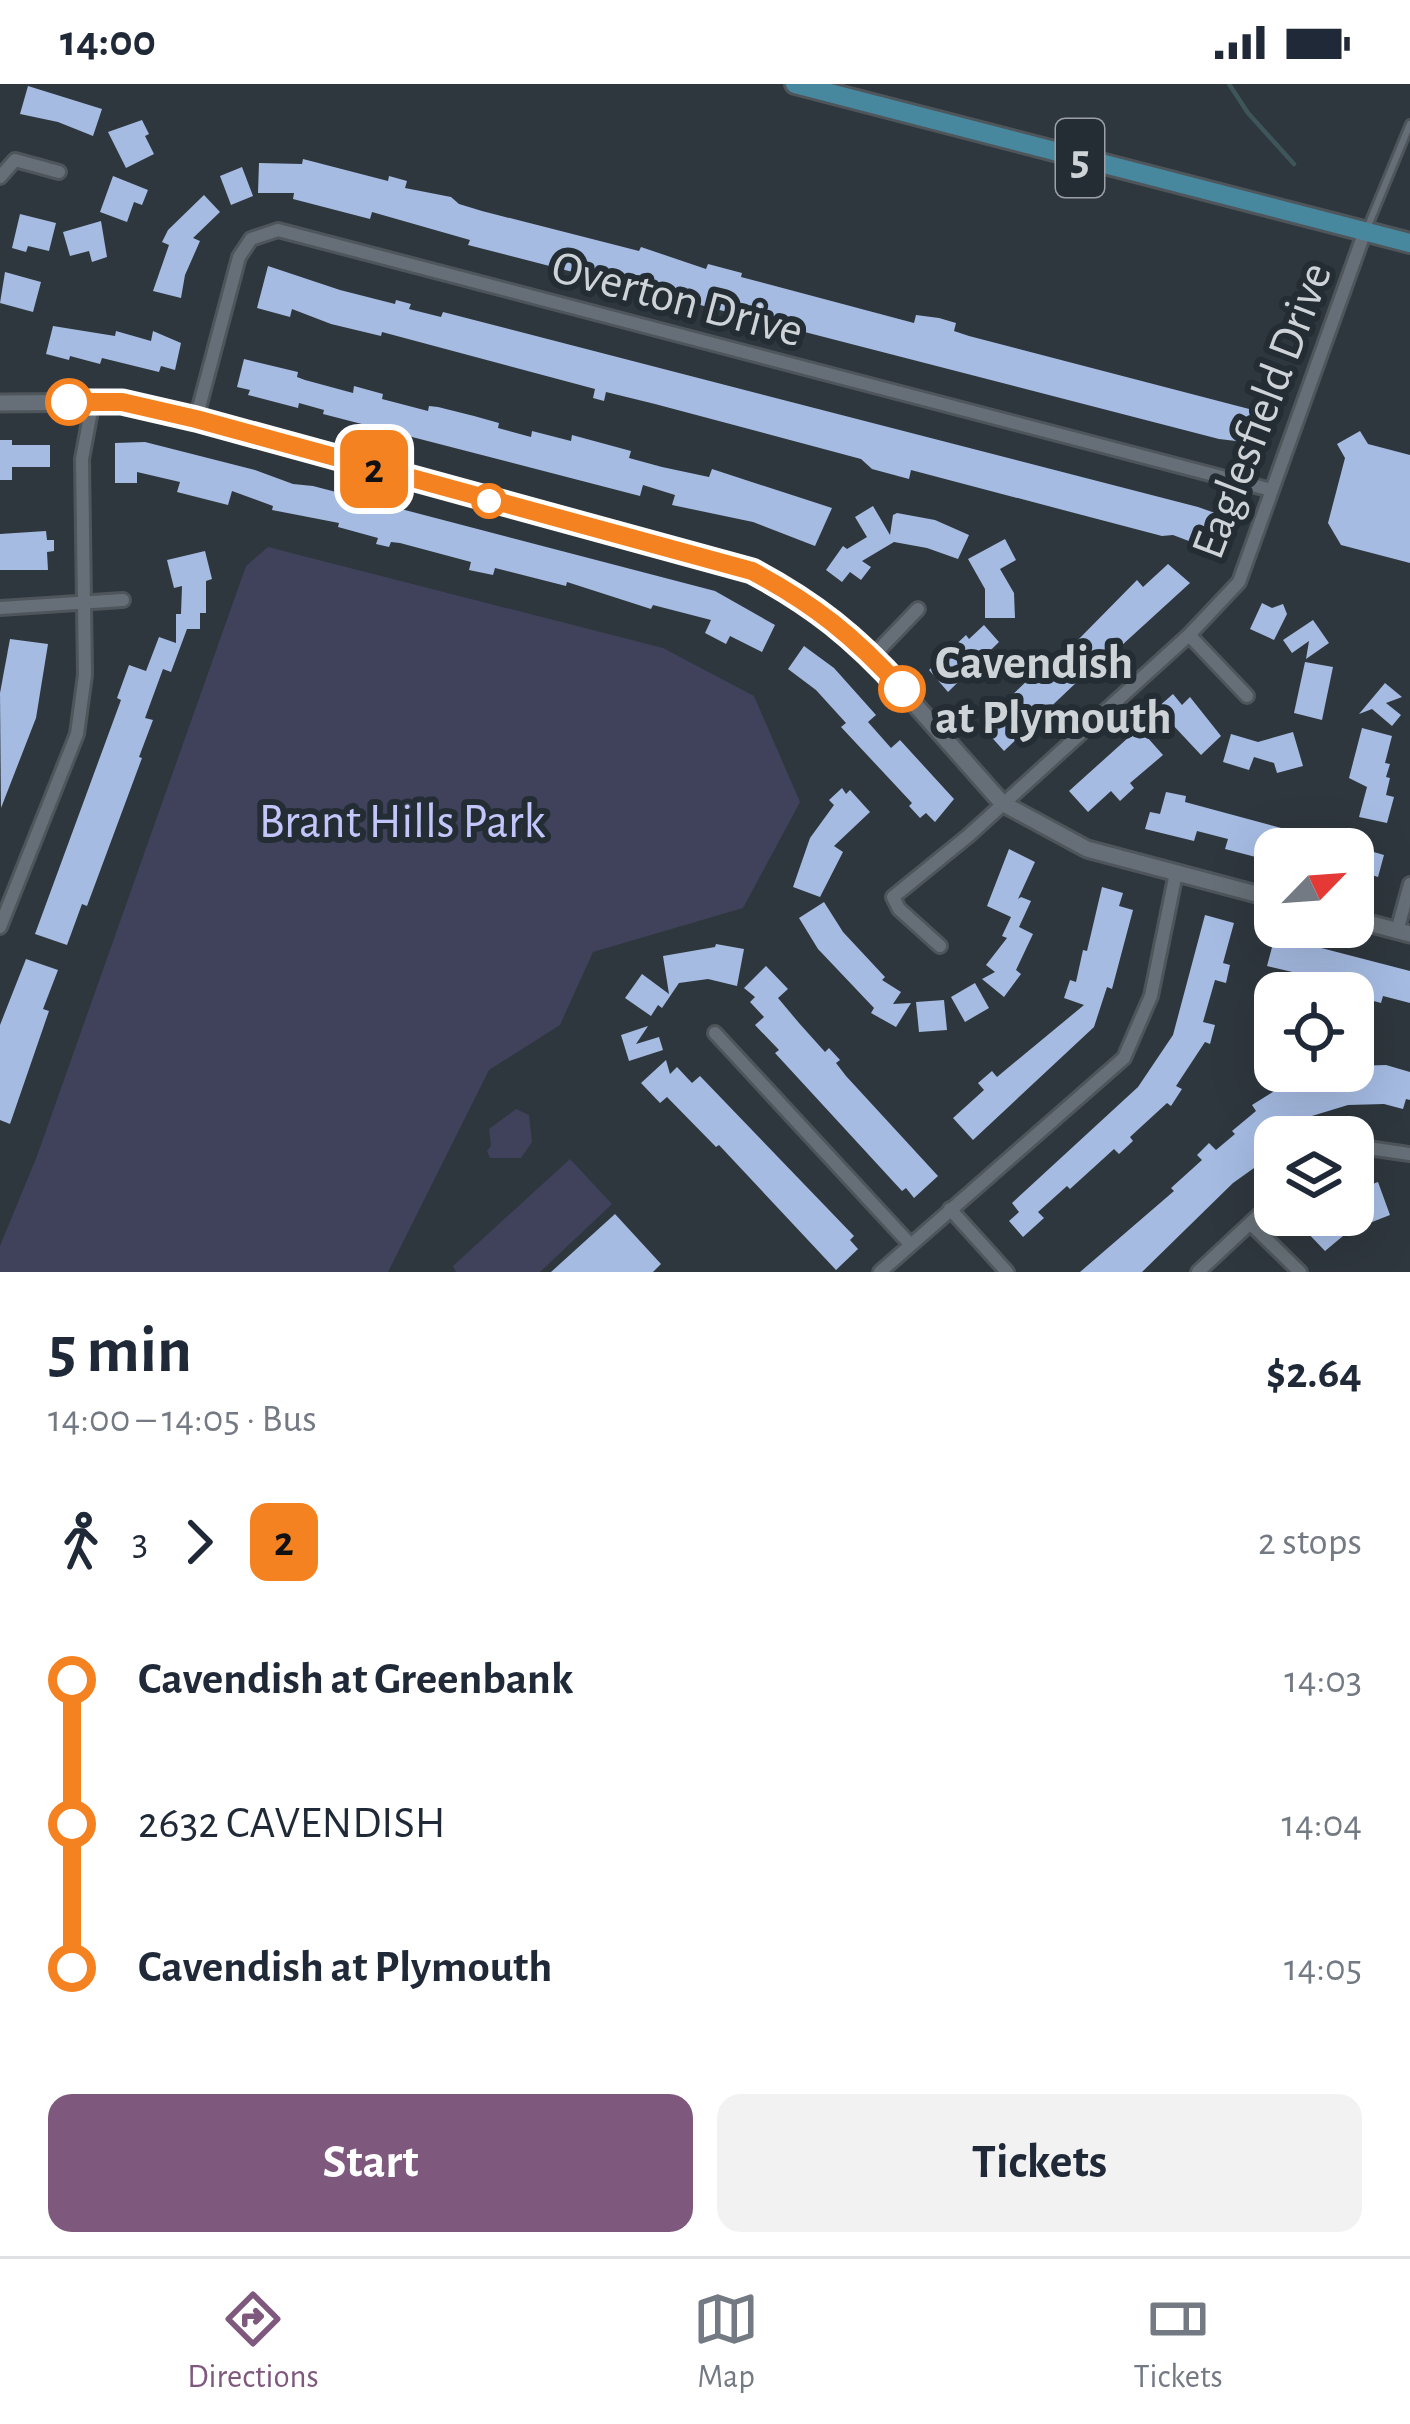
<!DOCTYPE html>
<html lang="en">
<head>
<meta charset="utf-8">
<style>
  body { margin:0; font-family:"Alegreya Sans",sans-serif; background:#f2f2f3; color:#1f2937; height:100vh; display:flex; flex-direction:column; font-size:45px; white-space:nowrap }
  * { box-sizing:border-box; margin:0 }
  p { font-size:39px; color:#747a83 }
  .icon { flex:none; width:66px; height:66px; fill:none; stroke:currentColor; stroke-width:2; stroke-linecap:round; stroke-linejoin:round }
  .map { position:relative; height:1188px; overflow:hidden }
  .side { display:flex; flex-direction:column; background:#fff; flex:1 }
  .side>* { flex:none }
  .badge { padding:0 24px; border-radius:18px; font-size:42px; line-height:78px }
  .needle { width:78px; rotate:65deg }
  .fabs { position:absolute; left:1254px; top:744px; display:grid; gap:24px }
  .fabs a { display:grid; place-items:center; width:120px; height:120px; border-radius:24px; background:#fff; box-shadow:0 12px 48px #0002; font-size:60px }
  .map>.badge { position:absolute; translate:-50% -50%; box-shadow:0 0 0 6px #fff }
  .legs { display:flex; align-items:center; gap:18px; height:132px; padding:0 48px; font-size:39px }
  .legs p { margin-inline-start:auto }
  .overview { display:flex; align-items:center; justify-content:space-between; height:204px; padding:0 48px }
  h1 { font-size:66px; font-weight:600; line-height:90px }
  .button { display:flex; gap:24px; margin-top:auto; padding:24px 48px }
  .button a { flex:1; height:138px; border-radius:24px; background:#7f587d; color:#fff; font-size:48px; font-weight:600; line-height:138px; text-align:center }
  .button a+a { background:#f2f2f3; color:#1f2937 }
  ul { padding:0 48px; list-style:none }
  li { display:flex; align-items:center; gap:42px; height:144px; font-size:45px }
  li i { display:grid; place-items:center; width:18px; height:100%; margin:0 15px; background:currentColor }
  li i::after { content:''; width:30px; height:30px; margin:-15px; border:9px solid; border-radius:50%; background:#fff }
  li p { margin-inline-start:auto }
  li:first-child i { background:linear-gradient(#0000 50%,currentColor 0) }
  li:last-child i { background:linear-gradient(currentColor 50%,#0000 0) }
  .status { display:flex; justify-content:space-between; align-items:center; height:84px; padding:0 60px; background:#fff; direction:ltr }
  .status svg { height:33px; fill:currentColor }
  .dock { display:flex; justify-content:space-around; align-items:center; height:168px; border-top:3px solid #e0e1e3; background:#fff; font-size:33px; color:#747a83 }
  .dock a { display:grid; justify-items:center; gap:6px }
  .dock .active { color:#7f587d }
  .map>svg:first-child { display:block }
  .green { fill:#40415a }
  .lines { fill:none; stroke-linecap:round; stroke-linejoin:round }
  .stream { stroke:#3e5559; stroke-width:4.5 }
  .building { fill:#a5bbe2 }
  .service-casing { stroke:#4e555b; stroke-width:12 }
  .minor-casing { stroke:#4e555b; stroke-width:18 }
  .tertiary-casing { stroke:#4e555b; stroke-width:21 }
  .primary-casing { stroke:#4e555b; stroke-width:24 }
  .service { stroke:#666f77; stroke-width:6 }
  .minor { stroke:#666f77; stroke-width:12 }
  .tertiary { stroke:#666f77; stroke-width:15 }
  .primary { stroke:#48889f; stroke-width:18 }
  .line-1-casing { stroke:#fff; stroke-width:27 }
  .line-1 { stroke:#f58220; stroke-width:18 }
  .stop-1-dot { fill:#fff; stroke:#f58220; stroke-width:6 }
  .labels { text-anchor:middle; stroke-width:12; stroke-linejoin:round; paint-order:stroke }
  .shield { fill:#252d34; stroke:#9ba1a7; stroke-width:3 }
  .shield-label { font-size:45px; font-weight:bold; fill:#ced3d8 }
  .street-label { font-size:48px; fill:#ced3d8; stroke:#252d34 }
  .stop-label { font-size:48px; font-weight:bold; fill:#ced3d8; stroke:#252d34; text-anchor:start }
  .park-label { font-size:48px; fill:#c3c6fa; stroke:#252d34 }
</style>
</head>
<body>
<div class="status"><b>14:00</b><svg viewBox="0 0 49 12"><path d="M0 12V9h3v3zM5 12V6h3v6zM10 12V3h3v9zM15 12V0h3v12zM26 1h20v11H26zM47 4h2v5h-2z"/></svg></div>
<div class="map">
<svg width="1410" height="1188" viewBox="0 0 1410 1188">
  <rect width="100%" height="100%" fill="#2f373e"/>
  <!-- green -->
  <g class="green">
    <path d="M268 463 663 564 754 612 800 718 743 824 593 868 560 941 489 986 388 1188H0V1162L37 1072 246 482Z"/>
    <path d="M516 1025 529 1031 532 1058 521 1074H490L487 1067 491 1062 489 1045Z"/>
    <path d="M570 1075 612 1120 540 1188H456L453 1182Z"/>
  </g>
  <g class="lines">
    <!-- stream -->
    <path class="stream" d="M1229 0 1248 29 1294 80"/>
  </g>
  <!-- building -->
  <g class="building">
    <path d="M28 2 102 25 93 52 58 38 20 30Z"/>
    <path d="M142 36 149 50 145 52 154 70 126 84 108 48Z"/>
    <path d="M303 75 388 97 389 92 407 97 405 104 451 113 459 120 482 127 639 167 641 163 706 185 708 180 742 189 741 193 914 239 916 231 939 234 956 239 954 247 969 252 1253 326 1261 330 1253 359 1219 355 468 161 470 156 372 128 370 135 293 115 294 109H258L259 79 302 80Z"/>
    <path d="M242 83 253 112 231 121 220 92Z"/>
    <path d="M113 92 148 106 142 121 134 118 127 138 100 128Z"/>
    <path d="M204 111 220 128 193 154 200 157 185 191 181 214 153 207 169 161 162 158 168 146Z"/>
    <path d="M20 130 56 139 49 167 28 162 26 168 12 164Z"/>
    <path d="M101 137 107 173 92 178 89 167 70 172 63 148Z"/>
    <path d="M268 182 340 206 395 220 396 216 411 220 409 225 441 233 443 228 1198 423 1215 429 1212 436 1225 441 1215 467 1173 451 1162 452 911 386 909 395 872 385 861 375 655 320 606 308 604 317 593 314 595 305 382 248 381 252 331 240 292 225 290 233 257 224Z"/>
    <path d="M5 188 41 198 33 228 0 219Z"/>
    <path d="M53 242 115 252 116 247 151 257 153 247 181 259 175 286 161 282 159 288 102 274 100 280 70 272 69 276 46 270Z"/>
    <path d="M244 275 298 288 297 293 305 296 353 309 354 302 383 310 382 315 428 327 429 322 438 323 474 332 499 339 498 344 531 353 532 347 571 357 572 351 631 367 629 374 662 383 709 393 712 385 832 424 815 462 753 438 672 421 675 411 643 401 640 412 323 330 324 326 299 319 298 324 248 311 250 306 237 303Z"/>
    <path d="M1360 347 1368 360 1410 371V479L1341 461 1328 439 1345 374 1337 360Z"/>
    <path d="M0 356H12V361H50V383H12V396H0Z"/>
    <path d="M145 358 255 386 293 400 313 402 715 507 775 541 762 568 730 552 726 560 705 549 711 536 653 521 651 525 567 498 566 502 495 484 493 491 469 486 471 478 400 459 391 458 389 463 376 460 378 454 338 443 339 439 272 426 273 422 232 407 228 421 177 408 180 398 137 388V399H115V359Z"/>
    <path d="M873 422 890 451 893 431 897 429 935 436 969 451 958 475 927 464 894 458 862 477 871 483 861 496 850 488 842 498 826 486 843 462 847 465 867 453 855 433Z"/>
    <path d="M46 447 47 456H54V467L47 468 48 486H0V450Z"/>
    <path d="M1005 455 1016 476 1000 485 1014 509 1015 534H985V505L968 475Z"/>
    <path d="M205 467 212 495 206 497V529H200V545H187L171 588 163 585 145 634 153 636 139 673 142 674 87 822 82 820 67 861 35 850 121 616 117 614 129 581 146 587 159 553 176 559V530H181L182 502 174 504 167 476Z"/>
    <path d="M1168 480 1190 499 1121 562 1118 559 1004 667 986 647 1018 623 1010 613 1045 580 1048 583 1072 562 1137 496 1143 503Z"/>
    <path d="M1262 519 1272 524 1283 520 1287 530 1274 556 1250 545Z"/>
    <path d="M1313 536 1329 559 1306 575 1309 557 1292 569 1283 556Z"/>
    <path d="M984 541 999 558 948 608 929 586 966 551 969 555Z"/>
    <path d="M10 555 48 560 36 634 1 724 0 609Z"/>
    <path d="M804 562 834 584 876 631 868 638 891 664 900 656 954 715 935 738 926 729 920 734 909 722 912 719 841 643 846 639 816 606 788 585Z"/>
    <path d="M1305 578 1333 583 1322 636 1294 629Z"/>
    <path d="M1385 599 1402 613 1386 619 1401 631 1392 642 1372 625 1359 630Z"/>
    <path d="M1173 610 1182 621 1190 613 1221 652 1201 671 1157 624Z"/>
    <path d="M1139 644 1163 671 1130 699 1134 704 1120 717 1111 707 1088 728 1069 707Z"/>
    <path d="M1362 644 1392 652 1385 679 1390 680 1386 693 1390 694 1386 711 1394 713 1387 739 1359 733 1367 703 1349 694Z"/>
    <path d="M1293 648 1303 682 1277 689 1274 679 1254 673 1249 686 1223 678 1231 650 1258 658Z"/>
    <path d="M842 704 846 710 850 706 870 728 834 762 843 768 820 813 793 803 810 754 834 721 829 716Z"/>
    <path d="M1166 708 1186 712 1185 718 1322 755 1325 745 1336 749 1334 758 1346 761 1345 765H1275V778L1225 765 1228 755 1197 747 1194 757 1145 745 1150 728 1160 730Z"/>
    <path d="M1353 762 1384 771 1378 793 1365 789 1356 819 1353 818Z"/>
    <path d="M1009 765 1035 778 1018 815 1021 813 1031 817 1019 843 1033 850 1016 886 1021 890 1004 913 982 895 995 888 986 881 1007 854 1002 852 1011 833 987 822Z"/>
    <path d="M1102 803 1123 809 1119 822 1133 826 1112 905 1107 903 1094 943 973 1056 953 1034 984 1006 978 999 992 987 997 993 1084 921 1064 914 1070 896 1076 898 1083 866 1087 867Z"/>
    <path d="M824 818 843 848 885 893 882 896 901 908 893 920 911 919 896 943 871 929 874 924 818 865 799 834Z"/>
    <path d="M1205 831 1234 839 1223 879 1230 881 1226 899 1215 896 1203 938 1215 941 1210 960 1205 958 1176 1002 1182 1005 1171 1022 1167 1019 1130 1053 1133 1057 1119 1070 1114 1065 1070 1105 1067 1102 1038 1128 1044 1134 1023 1153 1009 1137 1019 1128 1012 1119 1138 1003 1173 951Z"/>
    <path d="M1275 852 1410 887V919L1383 912 1381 919 1363 914 1364 909 1333 906 1335 898 1267 882Z"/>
    <path d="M716 860 744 865 737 902 708 895 679 899 662 924 658 921 651 932 625 914 642 890 669 910 663 872 715 863Z"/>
    <path d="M26 875 58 886 43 925 49 927 10 1040 0 1036V941Z"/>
    <path d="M766 882 788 905 778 914 799 939 825 968 829 964 840 976 836 979 846 992 938 1092 914 1114 906 1104 902 1107 775 969 779 966 755 941 764 933 750 918 755 913 744 904Z"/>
    <path d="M975 899 989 924 965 938 951 913Z"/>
    <path d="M944 916 947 946 919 948 916 918Z"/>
    <path d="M648 942 636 960 659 953 663 966 629 977 621 951Z"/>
    <path d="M666 976 670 990 677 983 692 999 700 992 854 1152 850 1156 858 1165 836 1186 719 1061 716 1063 667 1013 660 1019 641 999Z"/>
    <path d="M1386 981 1410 988V1016L1406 1015 1403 1025 1384 1020 1348 1021 1302 1035 1267 1058 1272 1064 1254 1084 1233 1099 1142 1188H1080L1174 1107 1171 1104 1202 1076 1197 1071 1209 1059 1216 1066 1235 1050 1232 1047 1256 1027 1252 1021 1284 1001 1325 987H1328L1332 1001 1353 995V982Z"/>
    <path d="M1378 1098 1390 1131 1349 1147 1325 1167 1304 1145 1320 1131H1353V1107Z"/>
    <path d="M615 1130 661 1180 653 1188H551Z"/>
  </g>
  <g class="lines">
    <!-- service casing -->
    <g class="service-casing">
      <path id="service" d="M1368 142 1410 40"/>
    </g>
    <!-- minor casing -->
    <g class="minor-casing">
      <g id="minor">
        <path d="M0 93 15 76 59 88"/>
        <path d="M196 335 239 173 251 155 278 146 1271 406"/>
        <path d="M0 524 123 516"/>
        <path d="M1189 551 1247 612"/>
        <path d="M873 572 918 525"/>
        <path d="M0 843 77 650 85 591 82 375 93 316"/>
        <path d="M1397 847 1410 800"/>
        <path d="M940 862 899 825 893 813 968 752 1189 551 1239 498 1365 147"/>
        <path d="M715 949 909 1159"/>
        <path d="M1353 1069 1368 1064 1410 1070"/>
        <path d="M950 1125 1007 1188"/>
        <path d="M1251 1140 1300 1188"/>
        <path d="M880 1188 1124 974 1151 912 1176 789"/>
        <path d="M1198 1188 1275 1116"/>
      </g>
    </g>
    <!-- tertiary casing -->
    <g class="tertiary-casing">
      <g id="tertiary">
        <path d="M0 319 122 318 752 487 806 516 859 557 1002 719 1087 765 1275 815"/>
        <path d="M1353 835 1410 850"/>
      </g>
    </g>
    <!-- primary casing -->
    <g class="primary-casing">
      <path id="primary" d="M795 0 1410 159"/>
    </g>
    <!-- service -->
    <use href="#service" class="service"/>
    <!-- minor -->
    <use href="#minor" class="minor"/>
    <!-- tertiary -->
    <use href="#tertiary" class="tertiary"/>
    <!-- primary -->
    <use href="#primary" class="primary"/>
  </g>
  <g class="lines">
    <!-- line-1 casing -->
    <g class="line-1-casing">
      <path id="line-1" d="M69 318H122L196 335 752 487C814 520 855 553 902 605"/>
    </g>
    <!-- line-1 -->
    <use href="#line-1" class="line-1"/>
  </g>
  <!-- markers -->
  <g class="stop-1-dot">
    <circle cx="69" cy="318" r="21"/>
    <circle cx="489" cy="417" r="15"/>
    <circle cx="902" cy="605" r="21"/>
  </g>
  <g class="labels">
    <!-- shield labels -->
    <rect class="shield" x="1056" y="35" width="48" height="78" rx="9"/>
    <g class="shield-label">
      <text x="1080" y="90">5</text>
    </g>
    <!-- street labels -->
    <g class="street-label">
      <text transform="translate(678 213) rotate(15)" y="17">Overton Drive</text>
      <text transform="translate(1260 326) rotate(-69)" y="17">Eaglesfield Drive</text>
    </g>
    <!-- stop labels -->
    <g class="stop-label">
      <text x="935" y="594">Cavendish<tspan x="935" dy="55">at Plymouth</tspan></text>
    </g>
    <!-- park labels -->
    <g class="park-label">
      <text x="402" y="753">Brant Hills Park</text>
    </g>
  </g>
</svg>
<div class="fabs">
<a><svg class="needle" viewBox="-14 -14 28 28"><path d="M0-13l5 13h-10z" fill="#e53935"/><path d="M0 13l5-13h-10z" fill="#747a83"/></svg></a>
<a><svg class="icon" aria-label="locate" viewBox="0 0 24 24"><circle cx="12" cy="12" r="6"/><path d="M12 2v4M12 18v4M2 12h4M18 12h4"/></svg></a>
<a><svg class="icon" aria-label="layers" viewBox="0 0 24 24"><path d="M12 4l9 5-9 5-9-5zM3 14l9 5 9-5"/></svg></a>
</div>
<b class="badge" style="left:374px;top:385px;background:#f58220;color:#111">2</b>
</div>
<section class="side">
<div class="overview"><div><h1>5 min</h1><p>14:00 – 14:05 · Bus</p></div><b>$2.64</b></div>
<div class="legs"><svg class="icon" aria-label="walk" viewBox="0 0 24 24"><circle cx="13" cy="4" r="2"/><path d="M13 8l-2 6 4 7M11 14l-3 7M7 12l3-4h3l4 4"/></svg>3<svg class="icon" aria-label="forward" viewBox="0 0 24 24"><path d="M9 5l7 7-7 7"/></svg><b class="badge" style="background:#f58220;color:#111">2</b><p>2 stops</p></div>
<ul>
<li><i style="color:#f58220"></i><b>Cavendish at Greenbank</b><p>14:03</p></li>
<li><i style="color:#f58220"></i><span>2632 CAVENDISH</span><p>14:04</p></li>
<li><i style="color:#f58220"></i><b>Cavendish at Plymouth</b><p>14:05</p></li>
</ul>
<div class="button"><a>Start</a><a>Tickets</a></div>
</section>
<nav class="dock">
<a class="active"><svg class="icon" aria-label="directions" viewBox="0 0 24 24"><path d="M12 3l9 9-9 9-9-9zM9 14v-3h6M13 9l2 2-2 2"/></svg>Directions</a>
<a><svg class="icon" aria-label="map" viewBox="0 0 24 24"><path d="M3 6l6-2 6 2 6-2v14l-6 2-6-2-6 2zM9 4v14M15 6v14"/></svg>Map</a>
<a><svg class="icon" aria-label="tickets" viewBox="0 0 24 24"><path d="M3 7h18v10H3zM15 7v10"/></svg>Tickets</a>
</nav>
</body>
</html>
